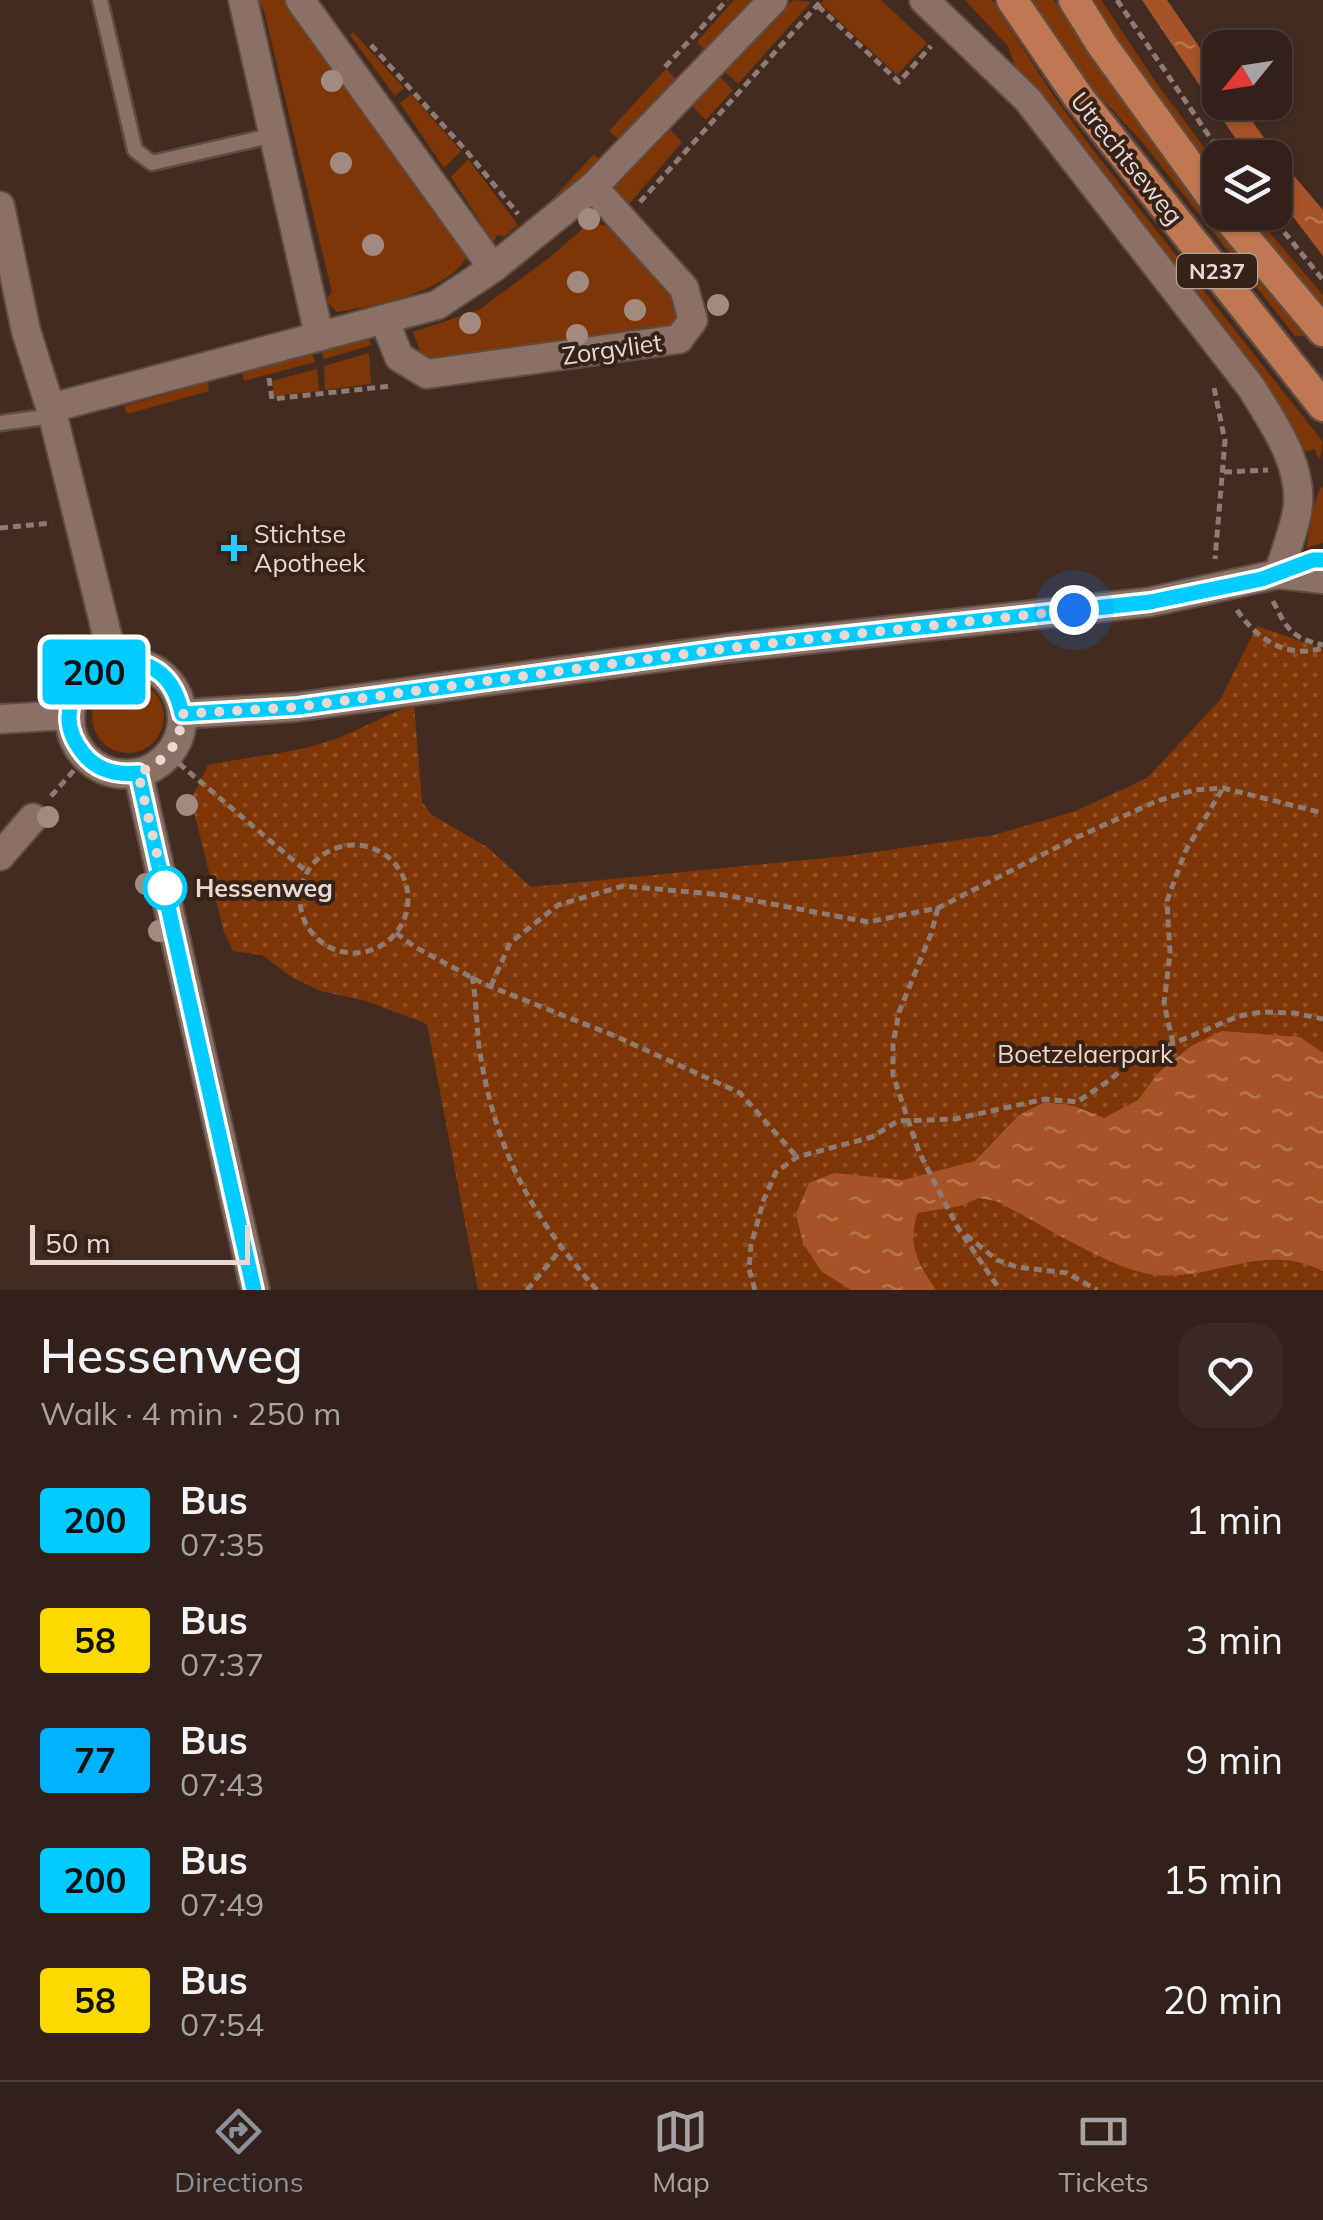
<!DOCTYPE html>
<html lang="en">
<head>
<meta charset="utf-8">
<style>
  body { margin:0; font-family:Mulish,sans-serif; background:#3a2923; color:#f1f3f6; height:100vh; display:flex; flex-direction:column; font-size:38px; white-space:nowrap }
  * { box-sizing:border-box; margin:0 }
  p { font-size:32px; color:#a8a3a2 }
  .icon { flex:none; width:55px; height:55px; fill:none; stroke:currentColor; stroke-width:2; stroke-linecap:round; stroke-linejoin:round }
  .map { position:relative; height:1290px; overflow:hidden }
  .panel { display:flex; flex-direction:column; background:#32211a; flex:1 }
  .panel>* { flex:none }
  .badge { padding:0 20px; border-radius:8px; font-size:35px; line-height:65px }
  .needle { width:65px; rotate:240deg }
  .fabs { position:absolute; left:1202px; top:30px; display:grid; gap:20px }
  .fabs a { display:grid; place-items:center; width:90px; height:90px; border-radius:20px; background:#32211a; box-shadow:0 2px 8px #0004,0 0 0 2px #4d3e39; font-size:50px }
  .scale { position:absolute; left:30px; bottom:25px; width:220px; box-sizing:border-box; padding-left:10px; border:5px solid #e8d9d3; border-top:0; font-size:28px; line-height:35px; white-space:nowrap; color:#e8d9d3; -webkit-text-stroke:8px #372218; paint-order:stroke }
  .you { position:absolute; width:50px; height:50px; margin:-25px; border:8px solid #fff; border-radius:50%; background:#1a73e8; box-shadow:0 0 0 15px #1a73e833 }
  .map>.badge { position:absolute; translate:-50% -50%; box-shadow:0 0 0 5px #fff }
  .round { display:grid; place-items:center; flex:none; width:105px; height:105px; border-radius:30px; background:#3a2923 }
  .overview { display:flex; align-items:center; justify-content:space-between; height:170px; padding:0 40px }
  h1 { font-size:48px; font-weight:600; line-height:75px }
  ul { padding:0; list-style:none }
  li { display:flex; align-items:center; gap:30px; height:120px; padding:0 40px }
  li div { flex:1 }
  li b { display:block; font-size:38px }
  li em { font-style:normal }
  li .badge { min-width:110px; font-weight:700; text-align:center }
  .tab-bar { display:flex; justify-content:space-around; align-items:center; height:140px; border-top:2px solid #4d3e39; background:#32211a; font-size:28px; color:#a8a3a2 }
  .tab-bar a { display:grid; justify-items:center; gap:5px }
  .tab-bar .current { color:#8c9099 }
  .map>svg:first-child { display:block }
  .grass { fill:#7f3606 }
  .park { fill:url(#park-dots) }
  .water { fill:url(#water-ripples) }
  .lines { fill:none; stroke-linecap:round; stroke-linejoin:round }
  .lane-casing { stroke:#5e4b42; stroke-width:19 }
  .street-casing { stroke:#5e4b42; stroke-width:32 }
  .primary-casing { stroke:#5e4b42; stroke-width:35 }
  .path { stroke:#8e7b73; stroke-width:5; stroke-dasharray:8 5; stroke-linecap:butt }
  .lane { stroke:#8b7165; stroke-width:14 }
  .street { stroke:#8b7165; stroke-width:28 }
  .primary { stroke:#c07852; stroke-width:30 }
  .tree { fill:#a18a7f }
  .line-casing { stroke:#fff; stroke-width:22 }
  .line { stroke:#0cf; stroke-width:15 }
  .walk { stroke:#e8d9d3; stroke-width:10; stroke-dasharray:0 18 }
  .poi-dot { fill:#24c9fe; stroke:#372218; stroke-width:4 }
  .stop-dot { fill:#fff; stroke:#0cf; stroke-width:5 }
  .labels { text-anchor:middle; stroke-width:8; stroke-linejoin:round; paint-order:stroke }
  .shield { fill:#372218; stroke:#b3a29b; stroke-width:2.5 }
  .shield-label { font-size:22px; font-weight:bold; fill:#e8d9d3 }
  .street-label { font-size:25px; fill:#e8d9d3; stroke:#372218 }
  .poi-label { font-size:25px; fill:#e8d9d3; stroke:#372218; text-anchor:start }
  .stop-label { font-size:25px; font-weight:bold; fill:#e8d9d3; stroke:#372218; text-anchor:start }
  .park-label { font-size:25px; fill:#eed6cb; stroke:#372218 }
</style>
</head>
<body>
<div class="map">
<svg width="1323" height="1290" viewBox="0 0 1323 1290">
  <defs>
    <pattern id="park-dots" width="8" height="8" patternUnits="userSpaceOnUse" patternTransform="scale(2.5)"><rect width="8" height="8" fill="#7f3606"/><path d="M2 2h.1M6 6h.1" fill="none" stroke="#915229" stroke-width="1.8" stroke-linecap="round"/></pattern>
    <pattern id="water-ripples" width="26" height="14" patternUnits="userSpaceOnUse" patternTransform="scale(2.5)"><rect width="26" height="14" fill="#a65427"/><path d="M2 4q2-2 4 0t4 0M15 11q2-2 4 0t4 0" fill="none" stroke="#b67450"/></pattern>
  </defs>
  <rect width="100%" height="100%" fill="#422c22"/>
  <!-- grass -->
  <g class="grass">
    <path d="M258 0H288L469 254C448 293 378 305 337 312L326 301 332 292 264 11Z"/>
    <path d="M734 0H759L708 53 697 42Z"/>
    <path d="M793 0 811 2 738 84 724 71Z"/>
    <path d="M824 0H881L927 43 897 75 821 4Z"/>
    <path d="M965 0H992L1053 95 1093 150 1323 442 1320 460 1314 449 1306 452 1272 397 1016 70 1008 46Z"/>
    <path d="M1027 0H1054C1127 119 1220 227 1306 336H1295L1143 143 1062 55Z"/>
    <path d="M1092 0H1101L1155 81 1220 169V181L1135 67Z"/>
    <path d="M353 32 404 88 395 96 350 35Z"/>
    <path d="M666 69 680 83 623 143 609 131Z"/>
    <path d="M719 76 733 90 706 120 690 104Z"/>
    <path d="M411 94 461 151 444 168 400 103Z"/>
    <path d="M669 128 682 142 624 210 613 185Z"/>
    <path d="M594 154 603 164 529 224Z"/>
    <path d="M468 159 518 225 505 236 497 235 493 244 481 237 483 226 451 177Z"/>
    <path d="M1245 213H1253L1323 295V307Z"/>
    <path d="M589 223 616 227 673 289 680 317 669 335 433 362 422 356 413 332 479 310 549 258Z"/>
    <path d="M366 337 372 345 324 359 321 349Z"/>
    <path d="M312 352 315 362 244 381 242 373Z"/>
    <path d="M369 353 371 384 325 390 324 366Z"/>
    <path d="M317 369 319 391 274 396 272 381Z"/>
    <path d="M208 382 209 391 127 414 124 406Z"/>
    <path d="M1323 485V543L1306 548C1310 531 1313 496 1323 485Z"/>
    <circle cx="128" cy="717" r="36"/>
  </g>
  <!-- park -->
  <path class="park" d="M1257 626 1323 649V1290H478L427 1024 366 1001 321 991 293 978 262 955 233 951 224 932 191 800 208 765C249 756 293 754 333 740 360 730 386 714 414 705L422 802 432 815 487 847 531 887 846 856 994 835 1076 811 1147 778 1220 700Z"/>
  <!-- water -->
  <g class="water">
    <path d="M1142 0H1167L1220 77V102L1239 103 1277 156 1323 210V256L1275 193V158L1248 157Z"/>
    <path d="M1222 1031 1300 1037 1323 1053V1271C1261 1240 1211 1284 1149 1274 1107 1267 1036 1221 996 1201L979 1198 960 1206 917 1213C908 1248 917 1261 936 1290H851L821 1271 803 1243 796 1214 809 1183 834 1173 903 1180 975 1161 1019 1115 1045 1102 1074 1106 1104 1118 1138 1100 1158 1073 1191 1046Z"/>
  </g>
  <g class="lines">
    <!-- lane casing -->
    <g class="lane-casing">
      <g id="lane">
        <path d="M100 0 135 150 152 163 274 135"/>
        <path d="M0 423 53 416"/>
        <path d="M1291 569 1313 560H1323"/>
      </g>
    </g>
    <!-- street casing -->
    <g class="street-casing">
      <g id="street">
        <path d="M243 0 319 335"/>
        <path d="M300 0 493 268"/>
        <path d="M924 0 1028 100 1251 387C1273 423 1305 467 1297 512 1293 533 1285 554 1278 574"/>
        <path d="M0 206 26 331 53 416 114 663"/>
        <path d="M384 319 399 357 427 374 679 339 693 320 684 288 593 187"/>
        <path d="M51 408 437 305 493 268 593 187 773 0"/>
        <circle cx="126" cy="718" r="56"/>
        <path d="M182 714 297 707 729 648 1150 602 1278 574 1323 579"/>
        <path d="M0 719 70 715"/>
        <path d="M138 773 255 1290"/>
        <path d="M0 856 33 818"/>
      </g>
    </g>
    <!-- primary casing -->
    <g class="primary-casing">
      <g id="primary">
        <path d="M1012 0 1079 98 1323 406"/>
        <path d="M1074 0 1102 45 1220 208"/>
        <path d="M1223 212 1323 331"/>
      </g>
    </g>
    <!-- path -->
    <g class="path">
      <path d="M1117 0 1224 158"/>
      <path d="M818 6 899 82 931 46"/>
      <path d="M371 45 468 153 518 214"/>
      <path d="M665 67 727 0"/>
      <path d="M640 202 822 0"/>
      <path d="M1268 212 1323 280"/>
      <path d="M269 378 272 399 391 386"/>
      <path d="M1214 388 1225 441 1215 559"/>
      <path d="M1224 472 1268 470"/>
      <path d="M0 528 52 523"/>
      <path d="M1273 601C1287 629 1291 638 1323 645"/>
      <path d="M1237 610C1257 640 1288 659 1323 648"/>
      <path d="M169 755 307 872"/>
      <path d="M51 796 86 757"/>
      <circle cx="354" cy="899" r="54"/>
      <path d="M938 908 931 934 899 1012 893 1044V1075L919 1152 958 1228 1000 1290"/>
      <path d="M396 933 415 947 484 984 615 1036 740 1093 797 1157"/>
      <path d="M472 976C477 1002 476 1027 480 1053 496 1151 531 1216 597 1290"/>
      <path d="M491 986 510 943 558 905 623 886 724 895 868 922 938 908 1071 840 1157 801 1194 790 1223 788 1323 813"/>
      <path d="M1173 1043 1164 1004 1170 953 1167 901 1185 852 1223 788"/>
      <path d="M966 1235 997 1260 1017 1267 1067 1273 1097 1290"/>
      <path d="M527 1290 561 1249"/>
      <path d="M755 1290 749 1269 751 1245 764 1199 776 1172 797 1157 872 1137 898 1121 955 1119 1045 1099 1077 1102 1110 1080 1131 1061 1239 1016 1261 1012 1294 1013 1323 1019"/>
    </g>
    <!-- lane -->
    <use href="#lane" class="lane"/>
    <!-- street -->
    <use href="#street" class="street"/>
    <!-- primary -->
    <use href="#primary" class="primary"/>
  </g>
  <!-- trees -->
  <g class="tree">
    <circle cx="332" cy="81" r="11"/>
    <circle cx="341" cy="163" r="11"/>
    <circle cx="589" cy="219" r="11"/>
    <circle cx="373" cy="245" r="11"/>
    <circle cx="578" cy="282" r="11"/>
    <circle cx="718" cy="305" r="11"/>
    <circle cx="635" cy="310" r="11"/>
    <circle cx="470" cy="323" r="11"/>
    <circle cx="577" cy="335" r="11"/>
    <circle cx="187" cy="805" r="11"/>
    <circle cx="48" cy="817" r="11"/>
    <circle cx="146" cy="884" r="11"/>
    <circle cx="159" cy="931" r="11"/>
  </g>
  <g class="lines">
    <!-- line casing -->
    <g class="line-casing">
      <path id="line" d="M254 1290 138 773C117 775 97 771 83 753 26 682 161 611 182 714L298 707 729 648 1150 602 1262 579 1313 560H1323"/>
    </g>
    <!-- line -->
    <use href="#line" class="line"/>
    <!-- walk -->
    <path class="walk" d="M165 888 138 773C166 761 181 744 182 714L298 707 729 648 1074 610"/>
  </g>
  <!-- markers -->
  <path class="poi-dot" d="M229 533h10v10h10v10h-10v10h-10v-10h-10v-10h10z"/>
  <circle class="stop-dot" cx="165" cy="888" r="20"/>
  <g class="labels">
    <!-- shield labels -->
    <rect class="shield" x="1177" y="254" width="80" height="34" rx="8"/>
    <g class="shield-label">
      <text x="1217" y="279">N237</text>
    </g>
    <!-- street labels -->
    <g class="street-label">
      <text transform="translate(1127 158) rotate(51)" y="9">Utrechtseweg</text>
      <text transform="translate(612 349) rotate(-8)" y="9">Zorgvliet</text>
    </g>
    <!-- poi labels -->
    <g class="poi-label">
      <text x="254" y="543">Stichtse<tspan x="254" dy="29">Apotheek</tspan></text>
    </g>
    <!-- stop labels -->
    <g class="stop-label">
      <text x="195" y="897">Hessenweg</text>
    </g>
    <!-- park labels -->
    <g class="park-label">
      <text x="1085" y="1063">Boetzelaerpark</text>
    </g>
  </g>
</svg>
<div class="fabs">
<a><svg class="needle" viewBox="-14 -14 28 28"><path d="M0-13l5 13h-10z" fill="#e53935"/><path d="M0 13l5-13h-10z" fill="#a8a3a2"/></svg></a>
<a><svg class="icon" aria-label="layers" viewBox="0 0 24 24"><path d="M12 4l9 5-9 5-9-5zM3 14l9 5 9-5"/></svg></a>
</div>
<div class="scale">50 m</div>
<div class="you" style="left:1074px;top:610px"></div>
<b class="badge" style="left:94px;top:672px;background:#0cf;color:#111">200</b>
</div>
<section class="panel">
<div class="overview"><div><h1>Hessenweg</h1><p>Walk · 4 min · 250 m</p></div><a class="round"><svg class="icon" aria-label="heart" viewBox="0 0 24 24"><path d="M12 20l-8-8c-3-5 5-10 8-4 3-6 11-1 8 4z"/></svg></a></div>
<ul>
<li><span class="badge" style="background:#0cf;color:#111">200</span><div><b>Bus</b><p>07:35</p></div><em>1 min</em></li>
<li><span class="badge" style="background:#fcd900;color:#111">58</span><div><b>Bus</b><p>07:37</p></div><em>3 min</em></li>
<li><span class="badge" style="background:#00b3ff;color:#111">77</span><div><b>Bus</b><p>07:43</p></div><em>9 min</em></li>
<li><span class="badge" style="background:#0cf;color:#111">200</span><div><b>Bus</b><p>07:49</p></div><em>15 min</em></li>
<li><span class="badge" style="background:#fcd900;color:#111">58</span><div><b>Bus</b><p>07:54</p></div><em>20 min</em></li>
</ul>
</section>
<nav class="tab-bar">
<a class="current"><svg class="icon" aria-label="directions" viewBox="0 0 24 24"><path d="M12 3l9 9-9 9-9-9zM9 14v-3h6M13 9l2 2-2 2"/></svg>Directions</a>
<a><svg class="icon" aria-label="map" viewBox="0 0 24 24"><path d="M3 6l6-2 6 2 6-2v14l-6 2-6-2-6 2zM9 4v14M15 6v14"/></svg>Map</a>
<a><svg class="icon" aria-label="tickets" viewBox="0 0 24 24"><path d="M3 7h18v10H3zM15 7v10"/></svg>Tickets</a>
</nav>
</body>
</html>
